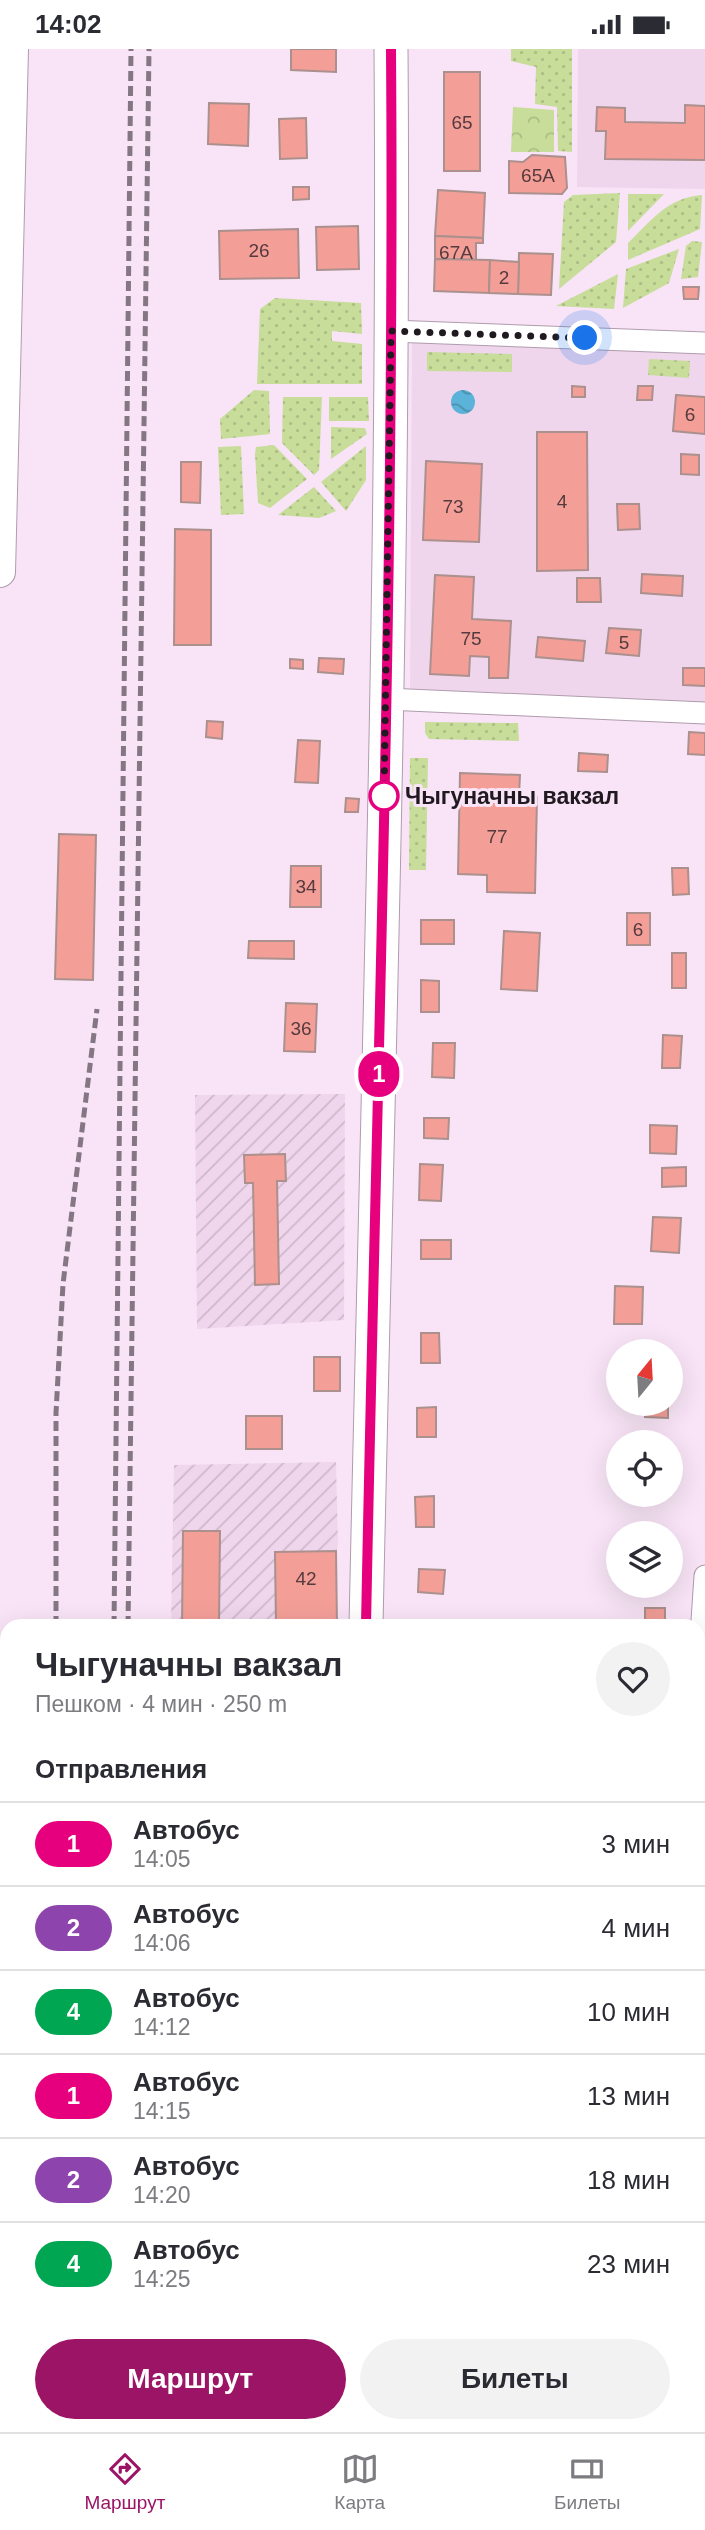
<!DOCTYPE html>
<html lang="ru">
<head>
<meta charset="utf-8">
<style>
  body { margin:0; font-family:Helvetica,sans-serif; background:#f2f2f3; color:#2b2b33; height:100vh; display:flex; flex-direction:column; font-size:26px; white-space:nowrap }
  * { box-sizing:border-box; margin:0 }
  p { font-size:23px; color:#7c7c81 }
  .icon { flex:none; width:38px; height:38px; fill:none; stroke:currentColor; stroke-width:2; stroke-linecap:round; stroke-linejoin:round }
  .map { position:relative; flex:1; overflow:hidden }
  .side { position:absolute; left:0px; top:1570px; width:705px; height:814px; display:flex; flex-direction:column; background:#fff; border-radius:21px 21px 0 0; box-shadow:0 7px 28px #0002 }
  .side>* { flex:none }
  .badge { padding:0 14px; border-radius:23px; font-size:24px; line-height:46px }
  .needle { width:46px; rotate:18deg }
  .buttons { position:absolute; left:606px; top:1290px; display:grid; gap:14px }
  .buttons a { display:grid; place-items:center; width:77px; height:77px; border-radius:50%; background:#fff; box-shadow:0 7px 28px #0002; font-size:35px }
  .you { position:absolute; width:35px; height:35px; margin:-18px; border:5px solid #fff; border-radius:50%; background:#1a73e8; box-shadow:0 0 0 10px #1a73e833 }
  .map>.badge { position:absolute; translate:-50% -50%; box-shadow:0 0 0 4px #fff }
  h2 { padding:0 35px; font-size:26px; line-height:63px }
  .round { display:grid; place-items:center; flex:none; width:74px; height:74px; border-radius:37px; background:#f2f2f3 }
  .headline { display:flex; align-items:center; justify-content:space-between; height:119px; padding:0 35px }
  h1 { font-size:33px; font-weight:800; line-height:52px }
  .button { display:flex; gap:14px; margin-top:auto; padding:14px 35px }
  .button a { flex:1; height:80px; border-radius:42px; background:#9b1466; color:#fff; font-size:28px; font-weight:800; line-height:80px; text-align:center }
  .button a+a { background:#f2f2f3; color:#2b2b33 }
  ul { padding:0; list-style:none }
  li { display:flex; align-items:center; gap:21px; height:84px; padding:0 35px; border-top:2px solid #e1e1e2 }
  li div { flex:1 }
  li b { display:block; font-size:26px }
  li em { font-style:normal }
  li .badge { min-width:77px; font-weight:700; text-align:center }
  .status { display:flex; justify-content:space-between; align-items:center; height:49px; padding:0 35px; background:#fff; direction:ltr }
  .status svg { height:19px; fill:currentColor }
  .tabs { display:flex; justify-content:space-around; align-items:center; height:98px; border-top:2px solid #e1e1e2; background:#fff; font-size:19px; color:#7c7c81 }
  .tabs a { display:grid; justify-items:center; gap:4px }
  .tabs .current { color:#9b1466 }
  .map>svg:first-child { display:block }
  .built { fill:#f0d6ed }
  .industrial { fill:url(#industrial-furrows) }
  .grass { fill:url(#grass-dots) }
  .park { fill:url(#park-crowns) }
  .water { fill:url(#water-waves) }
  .building { fill:#f39f98; stroke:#ab908e; stroke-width:2 }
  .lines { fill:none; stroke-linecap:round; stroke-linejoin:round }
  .street-casing { stroke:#af9cad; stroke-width:23 }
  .secondary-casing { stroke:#af9cad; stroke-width:32 }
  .primary-casing { stroke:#af9cad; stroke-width:35 }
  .street { stroke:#fff; stroke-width:21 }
  .secondary { stroke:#fff; stroke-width:30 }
  .primary { stroke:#fff; stroke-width:33 }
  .rail { stroke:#847783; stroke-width:5; stroke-dasharray:10 5; stroke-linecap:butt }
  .line-casing { stroke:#fff; stroke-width:16 }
  .line { stroke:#e6007e; stroke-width:10 }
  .walk { stroke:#201920; stroke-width:7; stroke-dasharray:0 12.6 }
  .stop-dot { fill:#fff; stroke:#e6007e; stroke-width:3.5 }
  .labels { text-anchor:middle; stroke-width:6; stroke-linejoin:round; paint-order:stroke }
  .number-label { font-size:19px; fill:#553a3e }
  .stop-label { font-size:23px; font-weight:bold; fill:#201920; stroke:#f8e4f6; text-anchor:start }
</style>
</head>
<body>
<div class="status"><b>14:02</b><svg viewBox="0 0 49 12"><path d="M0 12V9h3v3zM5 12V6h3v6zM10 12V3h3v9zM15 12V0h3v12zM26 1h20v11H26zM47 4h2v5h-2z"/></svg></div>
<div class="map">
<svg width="705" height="2383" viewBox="0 0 705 2383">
  <defs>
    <pattern id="industrial-furrows" width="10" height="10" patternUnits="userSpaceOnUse" patternTransform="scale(1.75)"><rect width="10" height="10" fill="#f0d6ed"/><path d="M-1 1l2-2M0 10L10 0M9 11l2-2" fill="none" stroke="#ceb7cb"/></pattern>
    <pattern id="grass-dots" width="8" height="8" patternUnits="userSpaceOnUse" patternTransform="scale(1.75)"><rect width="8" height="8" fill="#c7dd99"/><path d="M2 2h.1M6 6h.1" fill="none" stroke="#abbd84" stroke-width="1.8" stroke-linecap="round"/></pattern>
    <pattern id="park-crowns" width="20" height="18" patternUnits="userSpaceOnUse" patternTransform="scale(1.75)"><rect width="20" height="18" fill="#c7dd99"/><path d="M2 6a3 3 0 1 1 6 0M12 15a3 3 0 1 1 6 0" fill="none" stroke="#abbd84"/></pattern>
    <pattern id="water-waves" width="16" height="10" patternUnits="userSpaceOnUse" patternTransform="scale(1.75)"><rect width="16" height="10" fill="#5bb3d9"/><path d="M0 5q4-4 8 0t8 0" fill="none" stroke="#4b91b0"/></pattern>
  </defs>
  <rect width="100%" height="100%" fill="#f8e4f6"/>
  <!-- built -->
  <g class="built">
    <path d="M578 0H705V140L577 138Z"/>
    <path d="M412 275 705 285V654L410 642Z"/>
  </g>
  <!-- industrial -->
  <g class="industrial">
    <path d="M345 1045 344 1271 197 1280 195 1046Z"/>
    <path d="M336 1413 338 1496 336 1502 275 1504 276 1577H171L174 1416Z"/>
  </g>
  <!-- grass -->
  <g class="grass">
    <path d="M511 0H572V103L558 102 557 58 535 55 536 18 511 12Z"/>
    <path d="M620 144 616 193 559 240 564 153 573 146Z"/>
    <path d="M628 145H664L628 182Z"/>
    <path d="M702 146 700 180 628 211V194C652 171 667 149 702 146Z"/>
    <path d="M692 192 702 193 698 228 681 230 686 197Z"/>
    <path d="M679 200 669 234 623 259 626 220Z"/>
    <path d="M618 225 614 260 556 257Z"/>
    <path d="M275 249 361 254 362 285 332 282V292L362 295V335H257L260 260Z"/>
    <path d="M427 303 512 305V323L427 322Z"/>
    <path d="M649 310 690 312 689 329 648 326Z"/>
    <path d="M254 341 269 342 270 385 221 390 220 370Z"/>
    <path d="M283 348H322L319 421 314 426 282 394Z"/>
    <path d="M329 348H368L369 372H329Z"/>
    <path d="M331 378 365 379 367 385 331 410Z"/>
    <path d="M274 396 307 430 270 459 258 454 255 405 256 398Z"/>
    <path d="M241 397 244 465 221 466 218 398Z"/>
    <path d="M366 397V431L346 462 321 433Z"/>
    <path d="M314 438 336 462 319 469 278 466Z"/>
    <path d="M425 673 518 674 519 692 429 690 425 684Z"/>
    <path d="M410 709H428L426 821H409Z"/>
  </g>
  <!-- park -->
  <path class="park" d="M513 58 554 61V103H511Z"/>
  <!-- water -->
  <circle class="water" cx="463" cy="353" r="12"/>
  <!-- building -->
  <g class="building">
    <path d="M291 0H336V23L291 21Z"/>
    <rect x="444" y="23" width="36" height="99"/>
    <path d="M209 54 249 55 248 97 208 95Z"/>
    <path d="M685 56 705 57V111L605 110 606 82H596L597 58 625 59V73L685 74Z"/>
    <path d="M306 69 307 109 280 110 279 70Z"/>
    <path d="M532 106 565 108 567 139 562 145 509 144V112L523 113Z"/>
    <path d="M293 138H309V150L293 151Z"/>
    <path d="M438 141 485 144 483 189 435 187Z"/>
    <path d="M358 177 359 220 317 221 316 178Z"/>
    <path d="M298 180 299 229 220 230 219 182Z"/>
    <path d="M435 187 483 189V194H476V211L435 210Z"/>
    <path d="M519 204 553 205 551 246 518 245Z"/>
    <path d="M435 210 490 211 489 244 434 242Z"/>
    <path d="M490 211 519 213 518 245 489 244Z"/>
    <path d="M683 238H699L698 250H684Z"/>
    <path d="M572 337 585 338V348H572Z"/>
    <path d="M638 337H653L652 351H637Z"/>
    <path d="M676 346 705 348V385L673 382Z"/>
    <path d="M537 383H587L588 521 537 522Z"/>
    <path d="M681 405 699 406V426L681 425Z"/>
    <path d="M426 412 482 415 479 493 423 491Z"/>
    <path d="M181 413H201L200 454 181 453Z"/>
    <path d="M617 455H639L640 480 618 481Z"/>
    <path d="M175 480 211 481V596H174Z"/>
    <path d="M642 525 683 527 682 547 641 544Z"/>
    <path d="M435 526 474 528 472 570 511 572 508 629H489V608L470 607 469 627 430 625Z"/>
    <path d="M577 529H600L601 553H577Z"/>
    <path d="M609 579 641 581 639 607 606 604Z"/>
    <path d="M538 588 585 592 583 612 536 608Z"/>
    <path d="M319 609 344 610 343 625 318 623Z"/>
    <path d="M290 610 303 611V620L290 619Z"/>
    <path d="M683 619H705V637L683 636Z"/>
    <path d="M207 672 223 673 222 690 206 688Z"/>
    <path d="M689 683 705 684V706L688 705Z"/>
    <path d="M298 691 320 692 318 734 295 733Z"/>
    <path d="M579 704 608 706 607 723 578 722Z"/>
    <path d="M460 724 520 726 519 747 537 748 535 844 487 843V826L458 825Z"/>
    <path d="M346 749 359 750 358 763H345Z"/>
    <path d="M59 785 96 786 93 931 55 930Z"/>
    <path d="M291 817H321V858H290Z"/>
    <path d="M672 819H688L689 845 673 846Z"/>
    <rect x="627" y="864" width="23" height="32"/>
    <rect x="421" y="871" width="33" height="24"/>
    <path d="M504 882 540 884 537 942 501 940Z"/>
    <path d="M249 892H294V910L248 909Z"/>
    <rect x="672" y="904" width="14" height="35"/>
    <path d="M421 931 439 932V963H421Z"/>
    <path d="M286 954 317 955 315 1003 284 1002Z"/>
    <path d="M663 986 682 987 680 1019H662Z"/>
    <path d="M433 994H455L454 1029 432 1028Z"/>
    <path d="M424 1069H449L448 1090 424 1089Z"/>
    <path d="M650 1076 677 1077 676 1105 650 1104Z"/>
    <path d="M285 1105 286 1132H277L279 1235 255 1236 253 1134H245L244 1106Z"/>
    <path d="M420 1115 443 1116 441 1152 419 1151Z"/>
    <path d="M686 1118V1137L662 1138V1119Z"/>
    <path d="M653 1168 681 1169 679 1204 651 1202Z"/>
    <rect x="421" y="1191" width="30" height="19"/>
    <path d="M615 1237 643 1238 642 1275H614Z"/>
    <path d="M421 1284H439L440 1314H421Z"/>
    <rect x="314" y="1308" width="26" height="34"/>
    <path d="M645 1354H668V1369L645 1368Z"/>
    <path d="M436 1358V1388H417V1359Z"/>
    <rect x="246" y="1367" width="36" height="33"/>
    <path d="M635 1446H655V1450L635 1448Z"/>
    <path d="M434 1447V1478H416L415 1448Z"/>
    <path d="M183 1482H220L219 1577H182Z"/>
    <path d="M336 1502 337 1577H276L275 1503Z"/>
    <path d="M419 1520 445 1521 443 1545 418 1543Z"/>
    <rect x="645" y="1559" width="20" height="18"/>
    <path d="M698 1956 705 1957V1994H698Z"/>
    <path d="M698 2026 705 2027V2049H698Z"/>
    <path d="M698 2065 705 2066V2082H698Z"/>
    <path d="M698 2124 705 2127V2146L698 2143Z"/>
    <path d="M698 2197 705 2198V2224L698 2223Z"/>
  </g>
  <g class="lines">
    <!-- street casing -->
    <g class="street-casing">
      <g id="street">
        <path d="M391 282 705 294"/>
        <path d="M386 650 705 664"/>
        <path d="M698 1631 705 1527"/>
      </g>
    </g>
    <!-- secondary casing -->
    <g class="secondary-casing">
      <g id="secondary">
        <path d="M0 523 13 0"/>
        <path d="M698 1916H705"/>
      </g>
    </g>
    <!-- primary casing -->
    <g class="primary-casing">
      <g id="primary">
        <path d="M366 1577C377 1051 395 526 391 0"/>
        <path d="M368 2376 369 2383"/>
      </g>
    </g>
    <!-- street -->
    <use href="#street" class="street"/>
    <!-- secondary -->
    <use href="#secondary" class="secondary"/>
    <!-- primary -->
    <use href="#primary" class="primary"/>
    <!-- rail -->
    <g class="rail">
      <path d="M56 1577V1364L63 1235 97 960"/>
      <path d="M114 1577 131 0"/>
      <path d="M128 1577 149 0"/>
      <path d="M74 2376V2383"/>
      <path d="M117 2376V2383"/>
      <path d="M129 2376 130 2383"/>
      <path d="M176 2376 177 2383"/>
    </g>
  </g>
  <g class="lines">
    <!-- line casing -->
    <g class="line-casing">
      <path id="line" d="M366 1577C376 1051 395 526 391 0"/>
    </g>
    <!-- line -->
    <use href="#line" class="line"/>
    <!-- walk -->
    <path class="walk" d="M384 747 391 282 585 289"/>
  </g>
  <!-- markers -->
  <circle class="stop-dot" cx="384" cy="747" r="14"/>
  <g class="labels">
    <!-- number labels -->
    <g class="number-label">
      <text x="462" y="80">65</text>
      <text x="538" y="133">65А</text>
      <text x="259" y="208">26</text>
      <text x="456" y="210">67А</text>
      <text x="504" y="235">2</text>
      <text x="690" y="372">6</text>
      <text x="562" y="459">4</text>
      <text x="453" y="464">73</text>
      <text x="471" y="596">75</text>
      <text x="624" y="600">5</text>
      <text x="497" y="794">77</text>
      <text x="306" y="844">34</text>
      <text x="638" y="887">6</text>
      <text x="301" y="986">36</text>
      <text x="306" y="1536">42</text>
    </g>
    <!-- stop labels -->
    <g class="stop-label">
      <text x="405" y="755">Чыгуначны вакзал</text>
    </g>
  </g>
</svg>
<div class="buttons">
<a><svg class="needle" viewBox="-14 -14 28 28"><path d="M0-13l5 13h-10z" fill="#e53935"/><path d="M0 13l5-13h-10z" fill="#7c7c81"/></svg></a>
<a><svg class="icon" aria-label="locate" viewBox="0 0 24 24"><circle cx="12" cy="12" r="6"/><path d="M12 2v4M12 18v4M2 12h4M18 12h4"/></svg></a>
<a><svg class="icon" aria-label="layers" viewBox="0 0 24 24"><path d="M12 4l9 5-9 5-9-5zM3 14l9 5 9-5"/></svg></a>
</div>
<div class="you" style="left:585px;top:289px"></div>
<b class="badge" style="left:379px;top:1025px;background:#e6007e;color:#fff">1</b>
<section class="side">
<div class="headline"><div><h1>Чыгуначны вакзал</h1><p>Пешком · 4 мин · 250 m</p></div><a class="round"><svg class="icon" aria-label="heart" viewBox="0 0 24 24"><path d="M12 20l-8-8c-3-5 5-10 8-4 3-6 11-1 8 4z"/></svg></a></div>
<h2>Отправления</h2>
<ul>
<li><span class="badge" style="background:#e6007e;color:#fff">1</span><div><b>Автобус</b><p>14:05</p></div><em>3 мин</em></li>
<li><span class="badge" style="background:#8e44ad;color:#fff">2</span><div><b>Автобус</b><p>14:06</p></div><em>4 мин</em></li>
<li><span class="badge" style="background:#00a651;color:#fff">4</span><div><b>Автобус</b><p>14:12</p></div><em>10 мин</em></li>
<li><span class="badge" style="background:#e6007e;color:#fff">1</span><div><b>Автобус</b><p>14:15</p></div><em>13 мин</em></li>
<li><span class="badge" style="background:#8e44ad;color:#fff">2</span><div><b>Автобус</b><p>14:20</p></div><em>18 мин</em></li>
<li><span class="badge" style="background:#00a651;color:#fff">4</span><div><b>Автобус</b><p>14:25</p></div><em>23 мин</em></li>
</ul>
<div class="button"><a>Маршрут</a><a>Билеты</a></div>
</section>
</div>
<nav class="tabs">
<a class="current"><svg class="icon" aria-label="directions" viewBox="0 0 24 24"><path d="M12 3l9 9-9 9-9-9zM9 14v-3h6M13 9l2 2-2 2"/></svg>Маршрут</a>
<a><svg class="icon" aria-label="map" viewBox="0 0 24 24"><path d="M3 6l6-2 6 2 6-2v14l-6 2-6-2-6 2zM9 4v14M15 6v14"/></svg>Карта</a>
<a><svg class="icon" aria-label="tickets" viewBox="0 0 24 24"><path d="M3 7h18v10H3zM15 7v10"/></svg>Билеты</a>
</nav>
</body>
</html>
